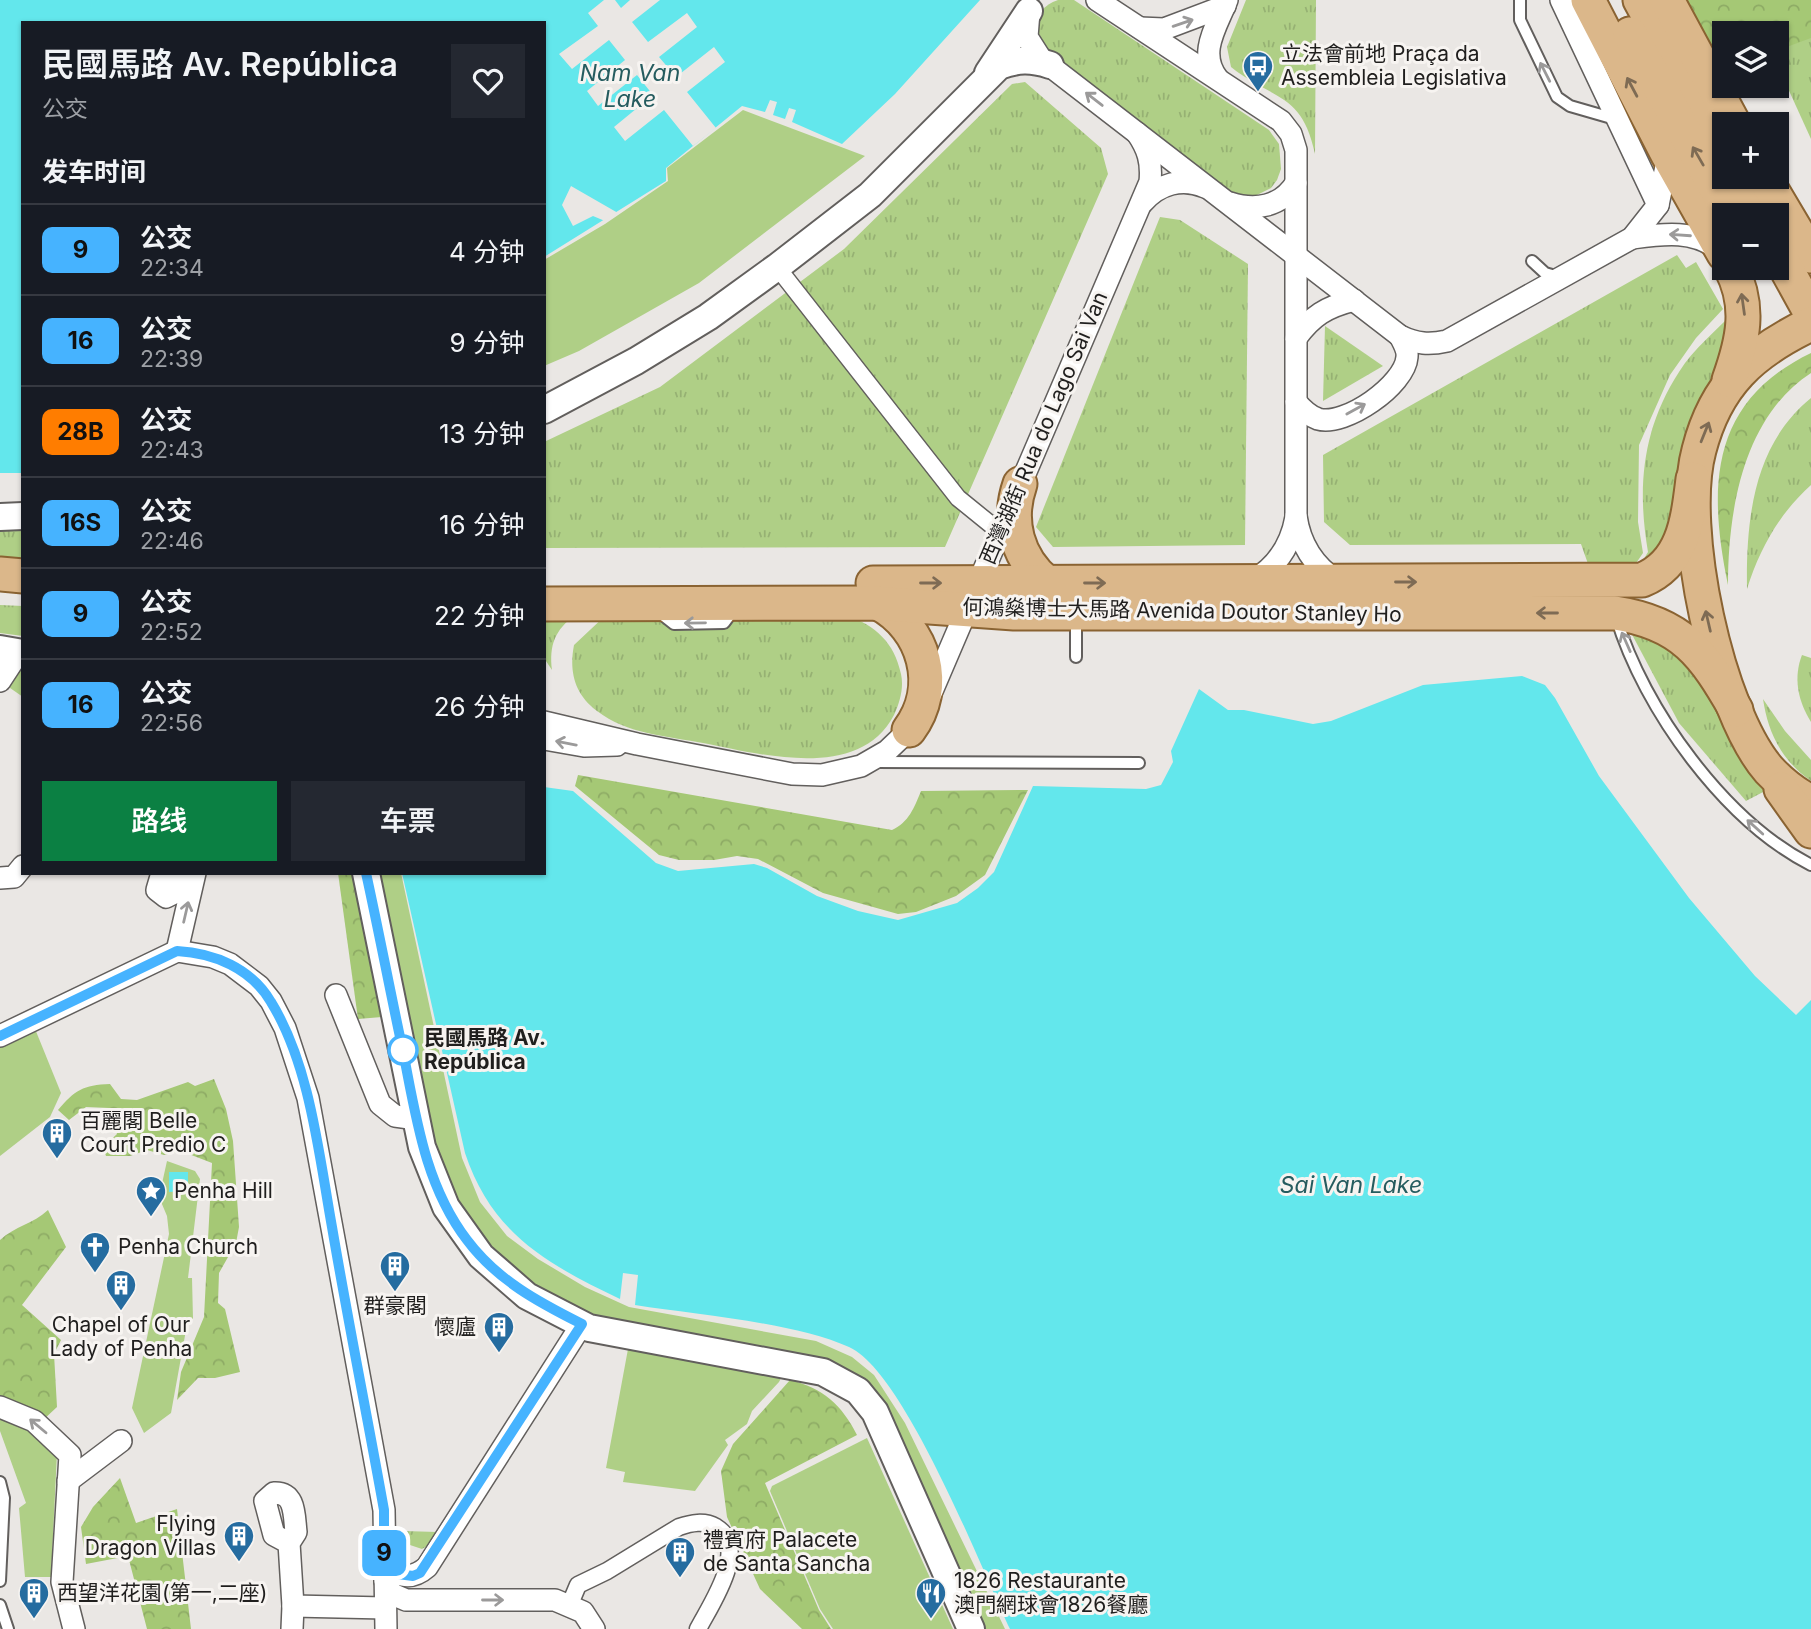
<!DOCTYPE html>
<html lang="zh">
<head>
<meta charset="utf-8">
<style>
  body { margin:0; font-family:Inter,"Noto Sans SC",sans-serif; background:#242831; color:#f1f3f6; height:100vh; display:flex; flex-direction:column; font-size:26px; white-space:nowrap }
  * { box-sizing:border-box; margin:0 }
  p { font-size:23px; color:#9ea1a6 }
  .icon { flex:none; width:38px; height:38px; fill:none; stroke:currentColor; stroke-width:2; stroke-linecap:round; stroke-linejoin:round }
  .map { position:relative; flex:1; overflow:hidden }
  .drawer { position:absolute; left:21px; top:21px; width:525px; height:854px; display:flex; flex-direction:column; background:#171b24; border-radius:0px; box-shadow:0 2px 5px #0004 }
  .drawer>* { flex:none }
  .badge { padding:0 14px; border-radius:10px; font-size:24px; line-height:46px }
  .controls { position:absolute; left:1712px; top:21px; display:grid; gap:14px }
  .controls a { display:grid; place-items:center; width:77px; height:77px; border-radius:0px; background:#171b24; box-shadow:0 2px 5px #0004; font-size:35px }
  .map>.badge { position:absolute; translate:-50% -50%; box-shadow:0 0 0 4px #fff }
  h2 { padding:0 21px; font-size:26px; line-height:63px }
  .round { display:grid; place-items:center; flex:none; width:74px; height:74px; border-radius:0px; background:#242831 }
  .head { display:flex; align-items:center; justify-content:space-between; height:119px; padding:0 21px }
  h1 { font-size:33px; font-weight:600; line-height:52px }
  .primary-button { display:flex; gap:14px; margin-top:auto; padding:14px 21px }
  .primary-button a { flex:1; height:80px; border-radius:0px; background:#0b8043; color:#fff; font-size:28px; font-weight:600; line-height:80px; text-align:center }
  .primary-button a+a { background:#242831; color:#f1f3f6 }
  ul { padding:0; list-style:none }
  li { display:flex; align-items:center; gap:21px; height:91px; padding:0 21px; border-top:2px solid #363941 }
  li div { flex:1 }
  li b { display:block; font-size:26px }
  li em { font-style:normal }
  li .badge { min-width:77px; font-weight:700; text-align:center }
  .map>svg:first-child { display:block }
  .grass { fill:url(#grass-tufts) }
  .forest { fill:url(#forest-crowns) }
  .park { fill:#afcf86 }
  .water { fill:#63e7ec }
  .pier { fill:#eae7e4 }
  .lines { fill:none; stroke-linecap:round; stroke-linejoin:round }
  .primary-tunnel { stroke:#c2bfbc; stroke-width:33; stroke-dasharray:33 17; stroke-linecap:butt }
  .service-casing { stroke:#625f5d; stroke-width:14 }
  .pedestrian-casing { stroke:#625f5d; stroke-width:19 }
  .minor-casing { stroke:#625f5d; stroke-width:24 }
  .tertiary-casing { stroke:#625f5d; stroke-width:30 }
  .primary-casing { stroke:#8a6332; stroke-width:37 }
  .service { stroke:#fff; stroke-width:10 }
  .pedestrian { stroke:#fff; stroke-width:16 }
  .minor { stroke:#fff; stroke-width:21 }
  .tertiary { stroke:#fff; stroke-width:26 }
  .primary { stroke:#dbb78a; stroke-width:33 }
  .oneway { stroke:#9b9a9a }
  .oneway2 { stroke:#7e6b54 }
  .line-casing { stroke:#fff; stroke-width:16 }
  .line { stroke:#46b3ff; stroke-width:10 }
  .stop-dot { fill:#fff; stroke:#46b3ff; stroke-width:3.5 }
  .labels { text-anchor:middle; stroke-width:6; stroke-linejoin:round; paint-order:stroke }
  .poi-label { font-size:21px; fill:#201f1e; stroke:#f7f4f1; text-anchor:start }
  .street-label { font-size:21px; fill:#201f1e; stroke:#f7f4f1 }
  .stop-label { font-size:21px; font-weight:bold; fill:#201f1e; stroke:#f7f4f1; text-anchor:start }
  .water-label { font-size:23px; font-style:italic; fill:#255c5f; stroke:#f7f4f1 }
</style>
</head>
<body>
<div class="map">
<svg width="1811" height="1629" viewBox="0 0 1811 1629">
  <defs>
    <pattern id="grass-tufts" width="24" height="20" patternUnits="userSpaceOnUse" patternTransform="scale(1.75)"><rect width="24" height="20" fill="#afcf86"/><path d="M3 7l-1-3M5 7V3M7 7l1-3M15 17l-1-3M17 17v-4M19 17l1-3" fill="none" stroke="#96b173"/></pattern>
    <pattern id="forest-crowns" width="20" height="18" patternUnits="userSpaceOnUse" patternTransform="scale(1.75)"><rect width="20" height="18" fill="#a5c875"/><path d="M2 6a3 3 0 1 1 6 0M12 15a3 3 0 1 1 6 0" fill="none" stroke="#8eab65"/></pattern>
  </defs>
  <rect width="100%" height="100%" fill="#eae7e4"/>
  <!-- grass -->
  <g class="grass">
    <path d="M1058 0H1074L1269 130 1279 144 1281 169 1277 180 1271 188 1251 198 1230 193 1045 49C1035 29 1032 9 1058 0Z"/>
    <path d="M1246 0H1316L1315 154C1302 92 1274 101 1231 67L1227 47Z"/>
    <path d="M1811 0V139L1776 62V33Z"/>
    <path d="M1025 82 1101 148 1108 174 945 547 544 548V442L660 387 844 249 1012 84Z"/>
    <path d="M1160 217 1180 220 1248 264 1245 545 1053 547 1036 527Z"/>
    <path d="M1677 255 1686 268 1696 262 1723 309 1696 338 1670 375 1639 445 1638 522 1643 553 1626 578H1593L1581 544 1350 545 1324 522 1323 455Z"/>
    <path d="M1737 309 1730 348 1685 439 1677 471 1674 527 1669 543 1636 572 1648 552C1637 488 1642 429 1679 372 1693 349 1718 329 1737 309Z"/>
    <path d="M1325 326 1383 366 1323 401Z"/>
    <path d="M1811 398V485C1779 514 1760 548 1747 589 1746 520 1753 445 1811 398Z"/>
    <path d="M0 528H23V562L0 560Z"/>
    <path d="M0 605 23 606V636L0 633Z"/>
    <path d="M607 614 846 615C876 626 894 642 901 674 904 687 900 702 894 715 859 782 760 754 703 743 666 736 627 734 597 711 574 694 569 671 574 645Z"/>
    <path d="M544 615H575C555 630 549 645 552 670L544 658Z"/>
    <path d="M1628 627 1674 644 1706 685 1765 791 1746 801 1679 723Z"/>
    <path d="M1802 655 1811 658V722C1798 701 1793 678 1802 655Z"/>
    <path d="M1763 699 1785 731 1811 760V781C1782 761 1768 733 1763 699Z"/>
    <path d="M403 1531 438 1532 429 1545 422 1549 407 1544Z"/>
  </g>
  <!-- forest -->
  <g class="forest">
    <path d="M1686 0H1811V38L1776 51V33H1724V71Z"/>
    <path d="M1811 353V373C1743 417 1728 511 1728 585 1708 488 1709 402 1811 353Z"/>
    <path d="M578 775 892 830C909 822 914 808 921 791L1028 790 985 875 956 896 916 912 898 914 823 893 758 859 737 856 714 860H679L659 855 575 786Z"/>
    <path d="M338 873H359L382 1017 358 1019Z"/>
    <path d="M214 1079 226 1109 233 1141 239 1227 236 1243 219 1273 218 1303 225 1309 240 1372 215 1378H198L177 1400 181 1372 204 1317 212 1163 181 1151 164 1155 147 1150 130 1156H106L103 1147 117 1134 109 1108 86 1107 69 1120 58 1110C75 1090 83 1085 110 1084L121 1099 137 1100 188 1082 195 1086Z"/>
    <path d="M48 1210 66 1247 22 1305 61 1340 54 1354 57 1407 42 1421 0 1401V1240C15 1226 33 1224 48 1210Z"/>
    <path d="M790 1380C823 1388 842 1405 857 1435L765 1483 819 1610 831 1629H802L760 1589 727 1517 721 1471 733 1444Z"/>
    <path d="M120 1478 136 1523 177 1509 191 1629H147L128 1556 86 1564 81 1527 93 1507Z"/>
  </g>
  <!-- park -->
  <g class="park">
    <path d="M743 110 865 156 699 283 579 351 544 366V260L605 224 668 181 667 168Z"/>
    <path d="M23 664V697L0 681Z"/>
    <path d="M368 873H401L462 1158 480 1202 507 1236 538 1259 585 1287 629 1307 816 1341 852 1357 874 1375 905 1423 1005 1629H972L862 1391 607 1326 518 1281 448 1205Z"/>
    <path d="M31 1019 61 1093 50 1117 0 1156V1034Z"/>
    <path d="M167 1161 195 1171 200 1179 188 1278H192L193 1319H188L171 1413 144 1433 132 1408 169 1234 167 1216 159 1197Z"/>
    <path d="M628 1349 784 1372 779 1382 752 1411 747 1424 725 1440 728 1445 695 1491 623 1482 625 1472 606 1468Z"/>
    <path d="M0 1411 9 1413 57 1453 51 1577H25L19 1508 26 1503 0 1431Z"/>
    <path d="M867 1438 953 1629H833L820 1609 770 1491 772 1486Z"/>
  </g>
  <!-- water -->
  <g class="water">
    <path d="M0 0H980L895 94 842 144 792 122 796 110 789 108 785 119 773 115 777 102 770 100 765 112 742 106 666 168V181L544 257V23H23V473H0Z"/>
    <path d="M1522 676 1545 685 1555 698 1599 776 1689 898 1755 976 1796 1015 1811 1000V1629H1010C981 1568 904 1371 849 1347 793 1322 698 1315 635 1305L638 1275 623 1273 620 1299C547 1264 492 1234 465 1153L402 873H544V787L573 791 656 863 678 871 754 864 767 868 817 896 858 911 898 920 957 903 978 888 994 872 1033 786 1146 789 1161 785 1173 762 1171 751 1199 689 1228 710H1244L1313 724 1331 721 1423 685Z"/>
    <path d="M169 1172H188V1191L169 1192Z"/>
  </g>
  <!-- pier -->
  <g class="pier">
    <path d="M604 0H615L621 8 630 0H660L632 22 648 42 687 13 697 27 659 57 676 77 714 47 725 62 687 92 716 128 693 146 664 110 625 141 614 127 653 95 637 75 598 106 587 91 625 60 609 40 572 69 559 54 598 26 588 13Z"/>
    <path d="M571 186 618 213 605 221 593 216 573 226 562 205Z"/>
  </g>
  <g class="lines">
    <!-- primary-tunnel -->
    <path class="primary-tunnel" d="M1789 316 1811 354"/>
    <!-- service casing -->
    <g class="service-casing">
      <g id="service">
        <path d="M1520 0V20L1557 97 1570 106 1615 119"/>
        <path d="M1532 261 1545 273 1559 277"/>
        <path d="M660 613 674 624 724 623 733 611"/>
        <path d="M1616 617C1644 710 1725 821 1811 865"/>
        <path d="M1076 618V657"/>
        <path d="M875 762 1139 763"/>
        <path d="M0 1482 4 1498 0 1581"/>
        <path d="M0 1605 8 1629"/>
      </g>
    </g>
    <!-- pedestrian casing -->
    <g class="pedestrian-casing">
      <g id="pedestrian">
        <path d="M777 267 958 498 1000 532"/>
        <path d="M570 1604 578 1585 607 1571 679 1527C691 1523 704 1520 716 1527 750 1548 711 1604 698 1629"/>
      </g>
    </g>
    <!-- minor casing -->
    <g class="minor-casing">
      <g id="minor">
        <path d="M1097 0 1281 121 1291 134 1296 150V517C1291 545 1277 567 1252 581"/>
        <path d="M1561 0 1658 205"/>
        <path d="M1029 12 1027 37 1041 59 1400 336C1417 344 1429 345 1447 341L1632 238 1658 205 1668 157"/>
        <path d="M1140 28 1164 29 1225 6"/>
        <path d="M1218 79C1197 53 1217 26 1227 0"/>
        <path d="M1143 202C1159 184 1182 177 1205 187"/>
        <path d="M1230 203C1255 211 1281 207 1296 183"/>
        <path d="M1632 238C1662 234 1695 229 1720 251"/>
        <path d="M1296 338C1312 316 1326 307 1354 300"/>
        <path d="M1296 402C1302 409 1309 416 1318 419 1345 427 1405 385 1407 357 1408 350 1403 342 1400 336"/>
        <path d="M1296 516C1300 544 1314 566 1337 581"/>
        <path d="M0 681 19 652"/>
        <path d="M544 722 637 744 792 774 822 775 861 766 887 751 909 730 926 705 1150 182C1152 162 1148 149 1137 133"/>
        <path d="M544 739 584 746 617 745"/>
        <path d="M162 873 157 890 166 897 174 893 181 873"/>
        <path d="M0 878 14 877 23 866"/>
        <path d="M177 951 195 873"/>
        <path d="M336 995 380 1104 395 1116 417 1119"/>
        <path d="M0 1036 177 951 213 957 230 964 259 986 271 1001 285 1028 308 1098 384 1510 386 1629"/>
        <path d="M0 1407 34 1421 70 1455 62 1582 74 1629"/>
        <path d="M68 1481 121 1441"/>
        <path d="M289 1543 296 1532C294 1516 296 1492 274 1493L265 1501 274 1535 289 1543 293 1606 385 1608"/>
        <path d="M384 1558C393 1578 411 1581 427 1567L582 1324"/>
        <path d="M385 1581 392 1594 406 1600H555L583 1612 594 1629"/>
        <path d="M292 1629 293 1606"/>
      </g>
    </g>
    <!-- tertiary casing -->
    <g class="tertiary-casing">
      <g id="tertiary">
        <path d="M988 73 1029 11"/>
        <path d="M544 410 636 361 708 317 777 267 870 195 999 66C1018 59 1031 59 1050 65"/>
        <path d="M0 517 23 516"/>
        <path d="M0 649 23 653"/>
        <path d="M366 873 422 1147 446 1207 481 1256 527 1296 589 1328 823 1372 858 1391 875 1412 971 1629"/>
      </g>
    </g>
    <!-- primary casing -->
    <g class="primary-casing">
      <g id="primary">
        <path d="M1588 0 1668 155 1724 254"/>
        <path d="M1640 0 1724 155"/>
        <path d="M1667 0 1734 124"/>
        <path d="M1630 34 1731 215"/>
        <path d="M1736 177 1757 215"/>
        <path d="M1764 177 1811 256"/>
        <path d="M1776 250 1808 308"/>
        <path d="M1811 324C1752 352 1716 384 1699 450 1678 527 1717 710 1769 770 1781 783 1795 794 1811 802"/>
        <path d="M1729 380C1743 341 1751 306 1731 268"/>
        <path d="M1020 484C1007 521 1017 558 1047 583"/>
        <path d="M0 574 23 576"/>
        <path d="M873 583 1642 580C1684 563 1688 519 1693 479"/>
        <path d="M878 603C925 628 941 687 909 730"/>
        <path d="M544 604 873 603 1014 613H1615C1682 623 1704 654 1736 710"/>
        <path d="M1781 789 1811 831"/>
      </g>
    </g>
    <!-- service -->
    <use href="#service" class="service"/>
    <!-- pedestrian -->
    <use href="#pedestrian" class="pedestrian"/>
    <!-- minor -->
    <use href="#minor" class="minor"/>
    <!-- tertiary -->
    <use href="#tertiary" class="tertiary"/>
    <!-- primary -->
    <use href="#primary" class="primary"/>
  </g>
  <!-- one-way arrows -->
  <defs><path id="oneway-shaft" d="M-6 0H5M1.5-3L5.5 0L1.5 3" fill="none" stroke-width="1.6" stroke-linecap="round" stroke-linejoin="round" transform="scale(1.75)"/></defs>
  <g class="oneway">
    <use href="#oneway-shaft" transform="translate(1183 23) rotate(-19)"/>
    <use href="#oneway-shaft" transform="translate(1545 72) rotate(-117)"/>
    <use href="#oneway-shaft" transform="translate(1094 99) rotate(-142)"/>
    <use href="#oneway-shaft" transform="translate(1680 235) rotate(-176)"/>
    <use href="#oneway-shaft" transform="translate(1356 409) rotate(-29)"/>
    <use href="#oneway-shaft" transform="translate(695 623) rotate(179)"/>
    <use href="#oneway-shaft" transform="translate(1626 642) rotate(-114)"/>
    <use href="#oneway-shaft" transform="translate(566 743) rotate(-169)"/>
    <use href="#oneway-shaft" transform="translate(1755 827) rotate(-138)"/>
    <use href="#oneway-shaft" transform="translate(186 912) rotate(-77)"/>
    <use href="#oneway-shaft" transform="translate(38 1426) rotate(-140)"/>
    <use href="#oneway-shaft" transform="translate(493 1600)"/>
  </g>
  <g class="oneway2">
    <use href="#oneway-shaft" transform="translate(1632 87) rotate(-118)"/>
    <use href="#oneway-shaft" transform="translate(1698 156) rotate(-120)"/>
    <use href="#oneway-shaft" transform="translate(1743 304) rotate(-98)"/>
    <use href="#oneway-shaft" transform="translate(1705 432) rotate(-68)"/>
    <use href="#oneway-shaft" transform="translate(1406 582)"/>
    <use href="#oneway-shaft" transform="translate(931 583)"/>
    <use href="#oneway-shaft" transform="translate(1095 583)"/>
    <use href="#oneway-shaft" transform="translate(1547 613) rotate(180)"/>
    <use href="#oneway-shaft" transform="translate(1708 621) rotate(-103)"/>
  </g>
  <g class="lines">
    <!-- line casing -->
    <g class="line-casing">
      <path id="line" d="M0 1036 177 951C214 953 251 968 271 1002 310 1065 319 1155 332 1227 348 1321 367 1415 384 1510V1558L398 1574 413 1576 420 1573 582 1324C538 1302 497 1280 467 1240 425 1185 416 1117 403 1051 390 991 379 932 366 873"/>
    </g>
    <!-- line -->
    <use href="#line" class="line"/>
  </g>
  <!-- icons -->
  <defs>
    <g id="bus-pin" transform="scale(1.575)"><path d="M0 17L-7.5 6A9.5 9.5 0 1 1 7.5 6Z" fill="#256ca0" stroke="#f7f4f1"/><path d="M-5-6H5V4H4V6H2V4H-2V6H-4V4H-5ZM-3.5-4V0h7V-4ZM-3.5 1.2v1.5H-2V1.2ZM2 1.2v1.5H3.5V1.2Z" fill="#fff"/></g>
    <g id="building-pin" transform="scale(1.575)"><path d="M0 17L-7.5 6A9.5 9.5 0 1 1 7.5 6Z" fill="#256ca0" stroke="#f7f4f1"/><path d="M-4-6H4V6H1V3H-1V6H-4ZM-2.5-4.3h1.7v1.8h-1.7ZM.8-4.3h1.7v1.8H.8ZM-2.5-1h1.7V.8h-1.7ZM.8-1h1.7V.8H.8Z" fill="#fff"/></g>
    <g id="sight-pin" transform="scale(1.575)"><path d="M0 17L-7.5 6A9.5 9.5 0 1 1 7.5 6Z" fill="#256ca0" stroke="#f7f4f1"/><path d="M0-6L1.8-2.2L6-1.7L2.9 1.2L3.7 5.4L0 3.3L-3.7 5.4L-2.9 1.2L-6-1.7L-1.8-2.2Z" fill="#fff"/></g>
    <g id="church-pin" transform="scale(1.575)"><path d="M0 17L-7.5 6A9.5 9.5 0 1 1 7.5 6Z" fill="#256ca0" stroke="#f7f4f1"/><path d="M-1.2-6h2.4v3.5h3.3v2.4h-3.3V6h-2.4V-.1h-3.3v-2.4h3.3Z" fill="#fff"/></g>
    <g id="restaurant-pin" transform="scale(1.575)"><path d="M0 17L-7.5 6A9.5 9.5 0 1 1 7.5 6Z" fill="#256ca0" stroke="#f7f4f1"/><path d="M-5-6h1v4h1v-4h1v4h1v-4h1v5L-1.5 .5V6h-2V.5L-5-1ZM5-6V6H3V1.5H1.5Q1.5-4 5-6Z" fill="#fff"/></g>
  </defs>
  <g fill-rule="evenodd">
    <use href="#bus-pin" x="1258" y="66"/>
    <use href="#building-pin" x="57" y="1133"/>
    <use href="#sight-pin" x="151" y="1191"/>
    <use href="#church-pin" x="95" y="1247"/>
    <use href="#building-pin" x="395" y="1266"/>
    <use href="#building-pin" x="121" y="1285"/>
    <use href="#building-pin" x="499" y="1327"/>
    <use href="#building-pin" x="239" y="1536"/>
    <use href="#building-pin" x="680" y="1552"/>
    <use href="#building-pin" x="34" y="1593"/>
    <use href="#restaurant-pin" x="931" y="1593"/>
  </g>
  <!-- markers -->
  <circle class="stop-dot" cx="403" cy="1050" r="14"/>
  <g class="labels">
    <!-- poi labels -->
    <g class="poi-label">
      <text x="1281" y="61">立法會前地 Praça da<tspan x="1281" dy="24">Assembleia Legislativa</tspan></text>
      <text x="80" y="1128">百麗閣 Belle<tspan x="80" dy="24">Court Predio C</tspan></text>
      <text x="174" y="1198">Penha Hill</text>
      <text x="118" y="1254">Penha Church</text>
      <text x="395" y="1313" text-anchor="middle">群豪閣</text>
      <text x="121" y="1332" text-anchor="middle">Chapel of Our<tspan x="121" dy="24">Lady of Penha</tspan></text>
      <text x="476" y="1334" text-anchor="end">懷廬</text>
      <text x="216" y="1531" text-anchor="end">Flying<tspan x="216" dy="24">Dragon Villas</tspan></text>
      <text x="703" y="1547">禮賓府 Palacete<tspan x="703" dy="24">de Santa Sancha</tspan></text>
      <text x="954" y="1588">1826 Restaurante<tspan x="954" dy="24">澳門網球會1826餐廳</tspan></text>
      <text x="57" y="1600">西望洋花園(第一,二座)</text>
    </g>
    <!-- street labels -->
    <g class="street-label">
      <text transform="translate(1044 428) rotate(-67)" y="7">西灣湖街 Rua do Lago Sai Van</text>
      <text transform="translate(1182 611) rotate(1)" y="7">何鴻燊博士大馬路 Avenida Doutor Stanley Ho</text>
    </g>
    <!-- stop labels -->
    <g class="stop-label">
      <text x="424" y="1045">民國馬路 Av.<tspan x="424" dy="24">República</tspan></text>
    </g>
    <!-- water labels -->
    <g class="water-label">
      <text x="630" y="81">Nam Van<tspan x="630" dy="26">Lake</tspan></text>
      <text x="1351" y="1193">Sai Van Lake</text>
    </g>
  </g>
</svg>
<div class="controls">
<a><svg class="icon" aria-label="layers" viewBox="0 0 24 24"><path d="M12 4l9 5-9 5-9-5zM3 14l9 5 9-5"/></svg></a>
<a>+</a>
<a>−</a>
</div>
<b class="badge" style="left:384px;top:1553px;background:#46b3ff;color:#111">9</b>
<section class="drawer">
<div class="head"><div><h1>民國馬路 Av. República</h1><p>公交</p></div><a class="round"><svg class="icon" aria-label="heart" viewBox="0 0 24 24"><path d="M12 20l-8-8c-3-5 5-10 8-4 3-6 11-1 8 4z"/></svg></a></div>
<h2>发车时间</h2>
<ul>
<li><span class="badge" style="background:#46b3ff;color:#111">9</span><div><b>公交</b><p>22:34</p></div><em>4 分钟</em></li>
<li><span class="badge" style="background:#46b3ff;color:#111">16</span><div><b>公交</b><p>22:39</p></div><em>9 分钟</em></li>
<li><span class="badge" style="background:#ff7d00;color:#111">28B</span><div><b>公交</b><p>22:43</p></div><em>13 分钟</em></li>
<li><span class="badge" style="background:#46b3ff;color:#111">16S</span><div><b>公交</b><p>22:46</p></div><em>16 分钟</em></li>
<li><span class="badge" style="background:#46b3ff;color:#111">9</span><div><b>公交</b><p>22:52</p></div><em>22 分钟</em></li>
<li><span class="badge" style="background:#46b3ff;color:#111">16</span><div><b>公交</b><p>22:56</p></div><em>26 分钟</em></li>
</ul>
<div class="primary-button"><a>路线</a><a>车票</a></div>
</section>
</div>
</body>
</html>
